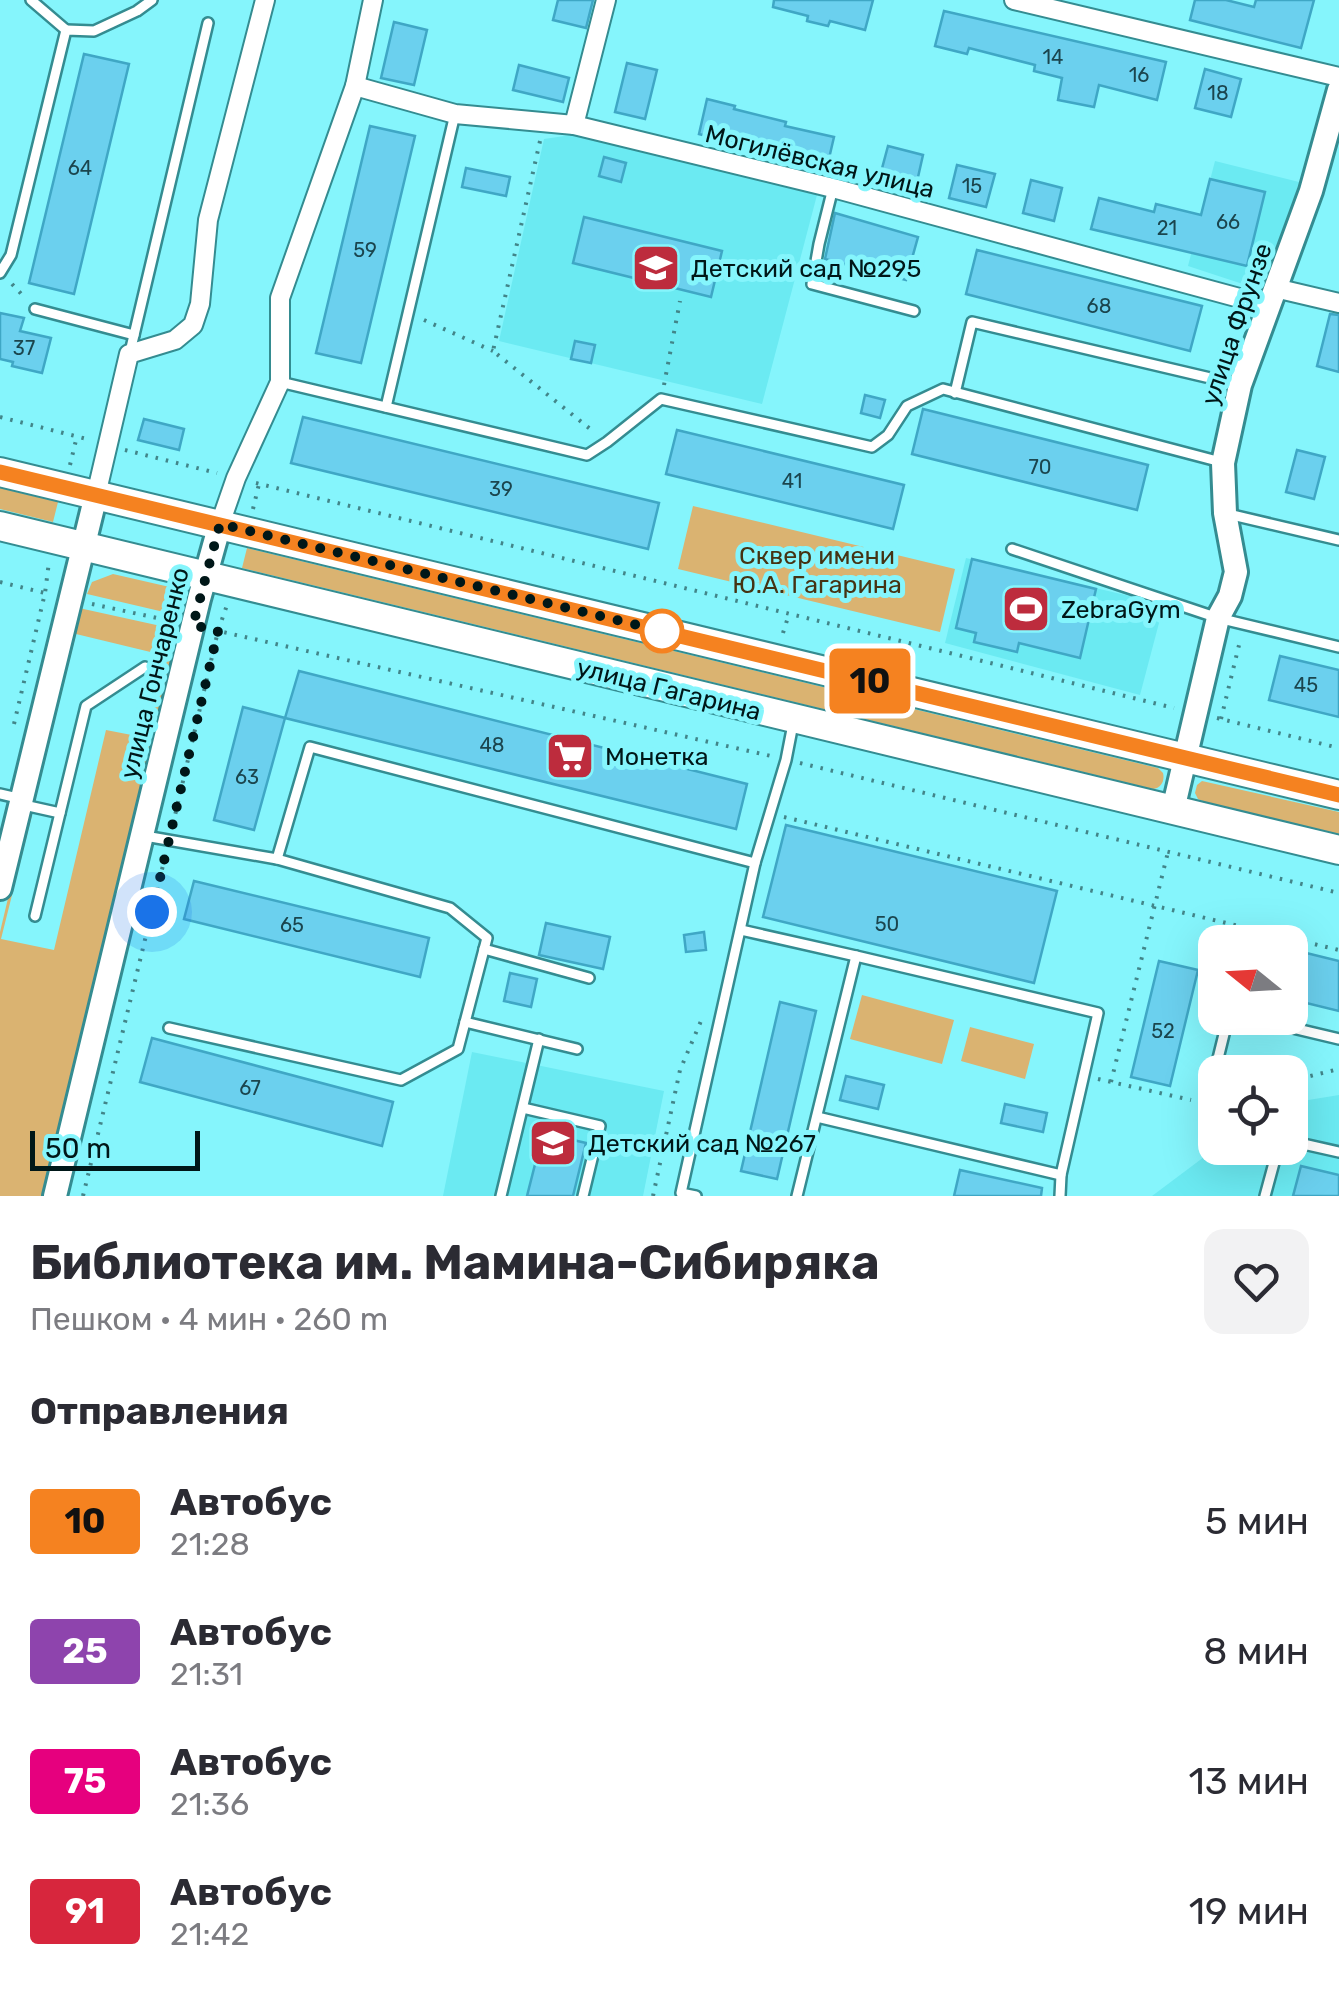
<!DOCTYPE html>
<html lang="ru">
<head>
<meta charset="utf-8">
<style>
  body { margin:0; font-family:Rubik,sans-serif; background:#f2f2f3; color:#2b2b33; height:100vh; display:flex; flex-direction:column; font-size:38px; white-space:nowrap }
  * { box-sizing:border-box; margin:0 }
  p { font-size:32px; color:#7c7c81 }
  .icon { flex:none; width:55px; height:55px; fill:none; stroke:currentColor; stroke-width:2; stroke-linecap:round; stroke-linejoin:round }
  .map { position:relative; height:1196px; overflow:hidden }
  .side { display:flex; flex-direction:column; background:#fff; flex:1 }
  .side>* { flex:none }
  .badge { padding:0 20px; border-radius:8px; font-size:35px; line-height:65px }
  .needle { width:65px; rotate:288deg }
  .controls { position:absolute; left:1198px; top:925px; display:grid; gap:20px }
  .controls a { display:grid; place-items:center; width:110px; height:110px; border-radius:20px; background:#fff; box-shadow:0 10px 40px #0002; font-size:50px }
  .scale { position:absolute; left:30px; bottom:25px; width:170px; box-sizing:border-box; padding-left:10px; border:5px solid #001718; border-top:0; font-size:28px; line-height:35px; white-space:nowrap; color:#001718; -webkit-text-stroke:8px #85f5fc; paint-order:stroke }
  .you { position:absolute; width:50px; height:50px; margin:-25px; border:8px solid #fff; border-radius:50%; background:#1a73e8; box-shadow:0 0 0 15px #1a73e833 }
  .map>.badge { position:absolute; translate:-50% -50%; box-shadow:0 0 0 5px #fff }
  h2 { padding:0 30px; font-size:38px; line-height:90px }
  .round { display:grid; place-items:center; flex:none; width:105px; height:105px; border-radius:20px; background:#f2f2f3 }
  .headline { display:flex; align-items:center; justify-content:space-between; height:170px; padding:0 30px }
  h1 { font-size:48px; font-weight:700; line-height:75px }
  ul { padding:0; list-style:none }
  li { display:flex; align-items:center; gap:30px; height:130px; padding:0 30px }
  li div { flex:1 }
  li b { display:block; font-size:38px }
  li em { font-style:normal }
  li .badge { min-width:110px; font-weight:700; text-align:center }
  .map>svg:first-child { display:block }
  .built { fill:#6beaf2 }
  .green { fill:#dab371 }
  .building { fill:#6bd0ee; stroke:#3fa7c5; stroke-width:2.5 }
  .lines { fill:none; stroke-linecap:round; stroke-linejoin:round }
  .service-casing { stroke:#348c91; stroke-width:14 }
  .minor-casing { stroke:#348c91; stroke-width:22 }
  .tertiary-casing { stroke:#348c91; stroke-width:28 }
  .secondary-casing { stroke:#348c91; stroke-width:32 }
  .path { stroke:#428589; stroke-width:4; stroke-dasharray:2.5 8; stroke-linecap:butt }
  .service { stroke:#fff; stroke-width:9 }
  .minor { stroke:#fff; stroke-width:18 }
  .tertiary { stroke:#fff; stroke-width:22 }
  .secondary { stroke:#fff; stroke-width:28 }
  .line-casing { stroke:#fff; stroke-width:22 }
  .line { stroke:#f58220; stroke-width:15 }
  .walk { stroke:#001718; stroke-width:10; stroke-dasharray:0 18 }
  .stop-dot { fill:#fff; stroke:#f58220; stroke-width:5 }
  .labels { text-anchor:middle; stroke-width:10; stroke-linejoin:round; paint-order:stroke }
  .number-label { font-size:20px; fill:#1b454e }
  .street-label { font-size:25px; fill:#001718; stroke:#85f5fc }
  .poi-label { font-size:25px; fill:#001718; stroke:#85f5fc; text-anchor:start }
  .park-label { font-size:25px; fill:#453313; stroke:#85f5fc }
</style>
</head>
<body>
<div class="map">
<svg width="1339" height="1196" viewBox="0 0 1339 1196">
  <rect width="100%" height="100%" fill="#85f5fc"/>
  <!-- built -->
  <g class="built">
    <path d="M578 134 817 195 762 404 499 341 544 139Z"/>
    <path d="M1215 161 1303 183 1258 289 1188 266Z"/>
    <path d="M966 558 1164 604 1140 695 945 643Z"/>
    <path d="M472 1052 664 1091 643 1196H443Z"/>
    <path d="M1339 1095V1196H1152L1216 1148H1290V1103Z"/>
  </g>
  <!-- green -->
  <g class="green">
    <path d="M0 488 58 502 53 522 0 509Z"/>
    <path d="M693 506 955 569 940 632 678 569Z"/>
    <path d="M247 548 1158 768 1163 773C1165 781 1161 788 1153 789L242 568Z"/>
    <path d="M113 574 174 588 181 597V616L87 594 92 582Z"/>
    <path d="M79 608 179 630 53 1196H0V932L28 814 32 815 1 939 54 950 106 730 147 738 167 656 76 634 36 797 33 796Z"/>
    <path d="M1202 781 1339 812V834L1205 802 1198 799 1195 793 1197 785Z"/>
    <path d="M862 995 954 1020 942 1064 850 1039Z"/>
    <path d="M970 1027 1034 1044 1025 1079 961 1061Z"/>
  </g>
  <!-- building -->
  <g class="building">
    <path d="M558 0H593L586 28 553 20Z"/>
    <path d="M774 0H873L865 30 830 21 828 26 807 21 808 16 773 7Z"/>
    <path d="M1195 0H1226L1254 7 1256 0H1314L1301 48 1190 20Z"/>
    <path d="M944 11 1166 62 1157 100 1099 85 1094 107 1058 100 1062 78 1034 71 1035 65 969 48 967 54 935 46Z"/>
    <path d="M394 22 427 30 414 85 381 78Z"/>
    <path d="M84 54 129 64 74 294 29 283Z"/>
    <path d="M627 63 657 70 645 119 615 112Z"/>
    <path d="M519 65 569 78 563 102 513 90Z"/>
    <path d="M1205 69 1241 79 1231 117 1195 108Z"/>
    <path d="M707 99 735 106 734 109 786 122 785 126 834 137 827 167 699 134Z"/>
    <path d="M370 126 415 136 361 363 316 353Z"/>
    <path d="M888 146 923 155 916 186 880 176Z"/>
    <path d="M604 157 626 163 621 182 599 176Z"/>
    <path d="M957 165 995 174 986 207 949 198Z"/>
    <path d="M466 168 510 177 506 196 462 187Z"/>
    <path d="M1210 179 1265 192 1247 266 1091 229 1099 198 1154 212 1156 204 1201 215Z"/>
    <path d="M1031 180 1062 188 1054 221 1023 213Z"/>
    <path d="M835 213 918 237 906 280 825 259Z"/>
    <path d="M584 217 722 251 711 297 573 263Z"/>
    <path d="M977 250 1202 306 1190 351 966 294Z"/>
    <path d="M0 313 24 318 20 331 51 338 42 373 12 366 13 362 0 359Z"/>
    <path d="M1330 314 1339 315V372L1317 366Z"/>
    <path d="M575 341 595 345 591 363 571 359Z"/>
    <path d="M865 395 885 400 880 418 861 413Z"/>
    <path d="M923 409 1148 465 1137 510 912 454Z"/>
    <path d="M303 417 659 503 648 549 291 463Z"/>
    <path d="M144 419 184 429 179 450 138 440Z"/>
    <path d="M677 430 904 485 893 529 666 474Z"/>
    <path d="M1297 450 1325 457 1314 499 1286 492Z"/>
    <path d="M972 559 1096 589 1080 658 1019 643 1017 652 974 642 976 633 956 628Z"/>
    <path d="M1280 656 1339 670V717L1269 700Z"/>
    <path d="M299 671 747 784 736 829 285 718Z"/>
    <path d="M243 707 285 718 254 830 214 820Z"/>
    <path d="M786 825 1057 891 1034 983 763 917Z"/>
    <path d="M194 881 429 938 420 977 184 919Z"/>
    <path d="M546 923 610 937 603 969 539 955Z"/>
    <path d="M704 932 706 950 686 952 684 935Z"/>
    <path d="M1290 949 1339 961V1011L1290 999Z"/>
    <path d="M1159 961 1198 970 1170 1086 1131 1077Z"/>
    <path d="M510 973 537 979 531 1007 504 1001Z"/>
    <path d="M780 1002 816 1011 777 1179 741 1171Z"/>
    <path d="M152 1038 393 1102 382 1146 140 1082Z"/>
    <path d="M846 1076 884 1085 878 1109 840 1100Z"/>
    <path d="M1005 1104 1047 1113 1043 1132 1001 1123Z"/>
    <path d="M543 1133 586 1143 573 1196H527Z"/>
    <path d="M1301 1166 1339 1175V1196H1293Z"/>
    <path d="M960 1170 1042 1188 1041 1196H954Z"/>
  </g>
  <g class="lines">
    <!-- service casing -->
    <g class="service-casing">
      <g id="service">
        <path d="M31 0 66 30"/>
        <path d="M833 188 819 244 812 284 914 311"/>
        <path d="M0 273 11 255 66 30 94 31 137 11 152 0"/>
        <path d="M35 309 134 335"/>
        <path d="M130 352 208 23"/>
        <path d="M280 382 587 455 607 442 661 399 872 447 888 435 907 406 943 389 1221 462"/>
        <path d="M955 393 972 322 1240 385"/>
        <path d="M386 407 455 114"/>
        <path d="M1228 514 1339 540"/>
        <path d="M1012 549 1218 618 1339 647"/>
        <path d="M0 794 22 799"/>
        <path d="M24 805 60 813"/>
        <path d="M145 836 277 859 310 747 755 863"/>
        <path d="M35 916 86 706 145 667"/>
        <path d="M741 930 856 956 797 1196"/>
        <path d="M484 949 589 978"/>
        <path d="M856 956 1098 1013 1061 1175 1060 1196"/>
        <path d="M1251 1018 1339 1039"/>
        <path d="M465 1022 577 1049"/>
        <path d="M169 1028 401 1080 458 1049 487 938 450 908 277 859"/>
        <path d="M1207 1103 1228 1018"/>
        <path d="M523 1108 600 1126 583 1196"/>
        <path d="M817 1117 1061 1175"/>
        <path d="M1290 1141 1339 1152"/>
        <path d="M501 1196 539 1039"/>
        <path d="M696 1196 681 1193 755 863 786 760 793 724"/>
        <path d="M1265 1196 1278 1148"/>
      </g>
    </g>
    <!-- minor casing -->
    <g class="minor-casing">
      <g id="minor">
        <path d="M1014 0 1339 77"/>
        <path d="M355 86 455 114 574 125 833 188 1269 306"/>
        <path d="M574 125 606 0"/>
        <path d="M1275 288 1339 303"/>
        <path d="M96 495 129 354 175 340 193 325 200 304 208 220 265 0"/>
        <path d="M220 524 236 478 280 382V298L355 86 373 0"/>
      </g>
    </g>
    <!-- tertiary casing -->
    <g class="tertiary-casing">
      <g id="tertiary">
        <path d="M1173 810 1218 618 1230 596 1236 572 1225 513 1223 463 1240 385 1311 191 1339 90"/>
        <path d="M0 888 96 495"/>
        <path d="M55 1196 199 599 220 524"/>
      </g>
    </g>
    <!-- secondary casing -->
    <g class="secondary-casing">
      <g id="secondary">
        <path d="M0 472 1339 795"/>
        <path d="M0 526 1339 850"/>
      </g>
    </g>
    <!-- path -->
    <g class="path">
      <path d="M540 141 493 351 594 432"/>
      <path d="M12 284 26 299"/>
      <path d="M424 320 493 351"/>
      <path d="M664 385 680 301"/>
      <path d="M0 417 87 439"/>
      <path d="M125 450 217 473"/>
      <path d="M70 465 77 436"/>
      <path d="M256 483 1174 708"/>
      <path d="M253 509 259 484"/>
      <path d="M0 582 49 594"/>
      <path d="M92 604 171 621"/>
      <path d="M214 630 771 756"/>
      <path d="M783 633 789 614"/>
      <path d="M1217 718 1339 748"/>
      <path d="M1221 719 1240 641"/>
      <path d="M14 724 45 593 49 562"/>
      <path d="M800 763 1339 893"/>
      <path d="M784 817 1339 950"/>
      <path d="M173 824 218 631 227 605"/>
      <path d="M1098 1079 1191 1100"/>
      <path d="M1290 1081 1339 1069"/>
      <path d="M1111 1082 1168 852"/>
      <path d="M83 1196 165 857"/>
      <path d="M653 1196 680 1070 701 1021"/>
    </g>
    <!-- service -->
    <use href="#service" class="service"/>
    <!-- minor -->
    <use href="#minor" class="minor"/>
    <!-- tertiary -->
    <use href="#tertiary" class="tertiary"/>
    <!-- secondary -->
    <use href="#secondary" class="secondary"/>
  </g>
  <g class="lines">
    <!-- line casing -->
    <g class="line-casing">
      <path id="line" d="M0 472 1339 795"/>
    </g>
    <!-- line -->
    <use href="#line" class="line"/>
    <!-- walk -->
    <path class="walk" d="M152 912 218 631 193 625 220 524 662 631"/>
  </g>
  <!-- icons -->
  <defs>
    <g id="school-square" transform="scale(2.5)"><rect x="-9" y="-9" width="18" height="18" rx="4" fill="#bd2c3d" stroke="#85f5fc"/><path d="M0-5L7-2L0 1L-7-2ZM-4 1L0 2.5L4 1V4Q0 6-4 4Z" fill="#fff"/></g>
    <g id="stadium-square" transform="scale(2.5)"><rect x="-9" y="-9" width="18" height="18" rx="4" fill="#bd2c3d" stroke="#85f5fc"/><path d="M0-5a6.5 5 0 1 0 0 10a6.5 5 0 1 0 0-10ZM-3.5-1.8h7v3.6h-7Z" fill="#fff"/></g>
    <g id="supermarket-square" transform="scale(2.5)"><rect x="-9" y="-9" width="18" height="18" rx="4" fill="#bd2c3d" stroke="#85f5fc"/><path d="M-6-5.5h2.5l.6 2H6L4.5 2H-2.5L-4.4-4H-6ZM-1.5 3.2a1.3 1.3 0 1 0 .1 0ZM3 3.2a1.3 1.3 0 1 0 .1 0Z" fill="#fff"/></g>
  </defs>
  <g fill-rule="evenodd">
    <use href="#school-square" x="656" y="268"/>
    <use href="#stadium-square" x="1026" y="609"/>
    <use href="#supermarket-square" x="570" y="756"/>
    <use href="#school-square" x="553" y="1143"/>
  </g>
  <!-- markers -->
  <circle class="stop-dot" cx="662" cy="631" r="20"/>
  <g class="labels">
    <!-- number labels -->
    <g class="number-label">
      <text x="1053" y="64">14</text>
      <text x="1139" y="82">16</text>
      <text x="1218" y="100">18</text>
      <text x="80" y="175">64</text>
      <text x="972" y="193">15</text>
      <text x="1228" y="229">66</text>
      <text x="1167" y="235">21</text>
      <text x="365" y="257">59</text>
      <text x="1099" y="313">68</text>
      <text x="24" y="355">37</text>
      <text x="1040" y="474">70</text>
      <text x="792" y="488">41</text>
      <text x="501" y="496">39</text>
      <text x="1306" y="692">45</text>
      <text x="492" y="752">48</text>
      <text x="247" y="784">63</text>
      <text x="887" y="931">50</text>
      <text x="292" y="932">65</text>
      <text x="1163" y="1038">52</text>
      <text x="250" y="1095">67</text>
    </g>
    <!-- street labels -->
    <g class="street-label">
      <text transform="translate(820 161) rotate(14)" y="9">Могилёвская улица</text>
      <text transform="translate(1236 324) rotate(-71)" y="9">улица Фрунзе</text>
      <text transform="translate(154 673) rotate(-76)" y="9">улица Гончаренко</text>
      <text transform="translate(669 689) rotate(14)" y="9">улица Гагарина</text>
    </g>
    <!-- poi labels -->
    <g class="poi-label">
      <text x="691" y="277">Детский сад №295</text>
      <text x="1061" y="618">ZebraGym</text>
      <text x="605" y="765">Монетка</text>
      <text x="588" y="1152">Детский сад №267</text>
    </g>
    <!-- park labels -->
    <g class="park-label">
      <text x="817" y="564">Сквер имени<tspan x="817" dy="29">Ю.А. Гагарина</tspan></text>
    </g>
  </g>
</svg>
<div class="controls">
<a><svg class="needle" viewBox="-14 -14 28 28"><path d="M0-13l5 13h-10z" fill="#e53935"/><path d="M0 13l5-13h-10z" fill="#7c7c81"/></svg></a>
<a><svg class="icon" aria-label="locate" viewBox="0 0 24 24"><circle cx="12" cy="12" r="6"/><path d="M12 2v4M12 18v4M2 12h4M18 12h4"/></svg></a>
</div>
<div class="scale">50 m</div>
<div class="you" style="left:152px;top:912px"></div>
<b class="badge" style="left:870px;top:681px;background:#f58220;color:#111">10</b>
</div>
<section class="side">
<div class="headline"><div><h1>Библиотека им. Мамина-Сибиряка</h1><p>Пешком · 4 мин · 260 m</p></div><a class="round"><svg class="icon" aria-label="heart" viewBox="0 0 24 24"><path d="M12 20l-8-8c-3-5 5-10 8-4 3-6 11-1 8 4z"/></svg></a></div>
<h2>Отправления</h2>
<ul>
<li><span class="badge" style="background:#f58220;color:#111">10</span><div><b>Автобус</b><p>21:28</p></div><em>5 мин</em></li>
<li><span class="badge" style="background:#8e44ad;color:#fff">25</span><div><b>Автобус</b><p>21:31</p></div><em>8 мин</em></li>
<li><span class="badge" style="background:#e6007e;color:#fff">75</span><div><b>Автобус</b><p>21:36</p></div><em>13 мин</em></li>
<li><span class="badge" style="background:#d7263d;color:#fff">91</span><div><b>Автобус</b><p>21:42</p></div><em>19 мин</em></li>
</ul>
</section>
</body>
</html>
